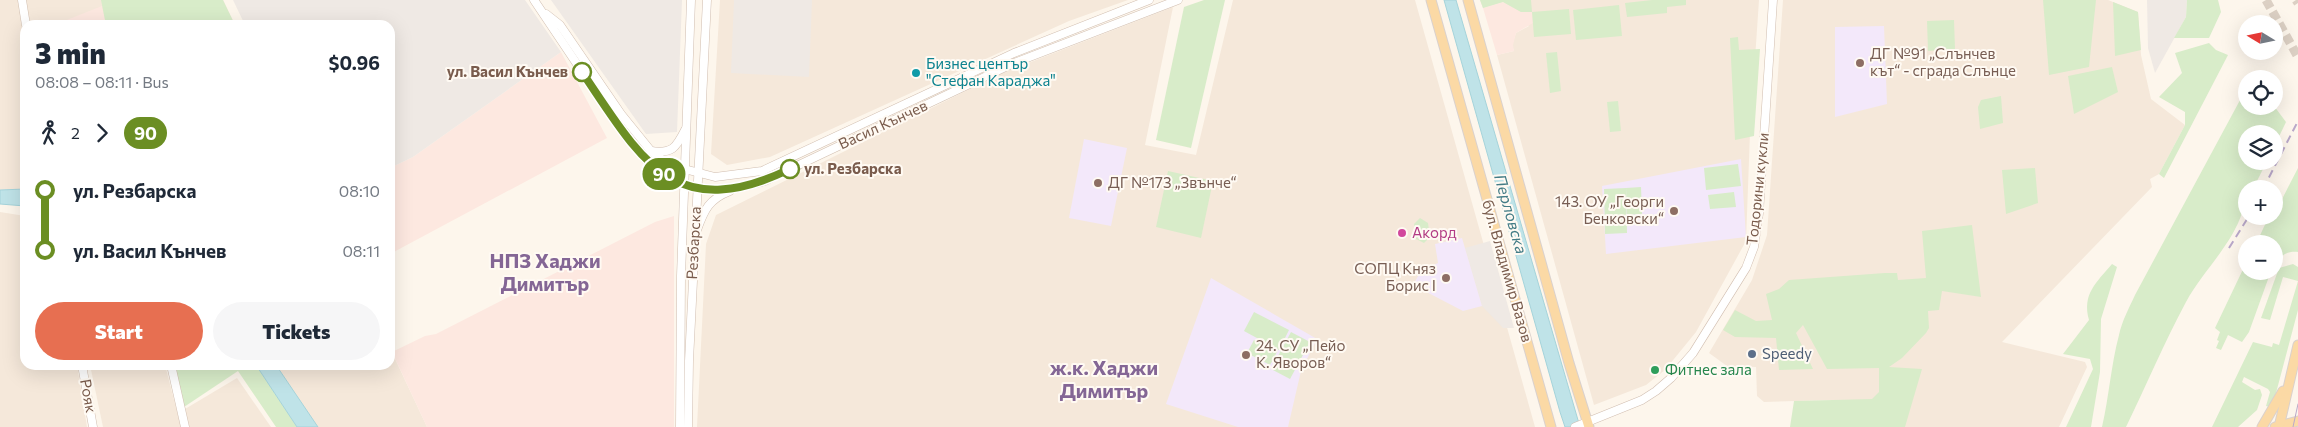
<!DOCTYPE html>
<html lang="en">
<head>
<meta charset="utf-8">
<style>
  body { margin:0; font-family:Commissioner,sans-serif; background:#f6f6f7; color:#1f2937; height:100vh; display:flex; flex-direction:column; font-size:19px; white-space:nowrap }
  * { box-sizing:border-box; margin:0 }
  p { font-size:16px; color:#747a83 }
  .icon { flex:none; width:28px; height:28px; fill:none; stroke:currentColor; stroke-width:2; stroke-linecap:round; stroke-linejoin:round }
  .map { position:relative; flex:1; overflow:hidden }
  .details { position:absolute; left:20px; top:20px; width:375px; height:350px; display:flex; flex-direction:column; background:#fff; border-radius:15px; box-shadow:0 5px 20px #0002 }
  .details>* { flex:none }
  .badge { padding:0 10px; border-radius:16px; font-size:18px; line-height:32px }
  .needle { width:32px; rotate:280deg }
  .fabs { position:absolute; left:2238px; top:15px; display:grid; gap:10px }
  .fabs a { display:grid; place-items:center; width:45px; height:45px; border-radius:50%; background:#fff; box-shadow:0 5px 20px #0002; font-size:25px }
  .map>.badge { position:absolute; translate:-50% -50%; box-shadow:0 0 0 2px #fff }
  .legs { display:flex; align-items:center; gap:8px; height:55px; padding:0 15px; font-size:16px }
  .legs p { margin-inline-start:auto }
  .head { display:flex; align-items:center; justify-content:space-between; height:85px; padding:0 15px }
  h1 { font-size:28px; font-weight:800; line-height:38px }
  .action { display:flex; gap:10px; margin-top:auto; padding:10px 15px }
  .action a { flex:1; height:58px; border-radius:30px; background:#e76f51; color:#fff; font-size:20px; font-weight:800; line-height:58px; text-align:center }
  .action a+a { background:#f6f6f7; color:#1f2937 }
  ul { padding:0 15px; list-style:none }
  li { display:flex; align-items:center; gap:18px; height:60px; font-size:19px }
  li i { display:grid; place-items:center; width:8px; height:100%; margin:0 6px; background:currentColor }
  li i::after { content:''; width:12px; height:12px; margin:-6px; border:4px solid; border-radius:50%; background:#fff }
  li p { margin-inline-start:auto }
  li:first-child i { background:linear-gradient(#0000 50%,currentColor 0) }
  li:last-child i { background:linear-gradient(currentColor 50%,#0000 0) }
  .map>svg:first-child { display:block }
  .residential { fill:#f5e8da }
  .commercial { fill:#fde8e0 }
  .industrial { fill:#efe9e4 }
  .education { fill:#f3e8fa }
  .green { fill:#d8ecc9 }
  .water { fill:#bfe3e8; stroke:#a5d3da }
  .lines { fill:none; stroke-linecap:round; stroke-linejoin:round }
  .major-tunnel { stroke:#dcd0c4; stroke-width:9; stroke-dasharray:9 4.5; stroke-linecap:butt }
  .minor-casing { stroke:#d1beb0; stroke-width:9 }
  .major-casing { stroke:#dad1cd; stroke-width:11 }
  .minor { stroke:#fff; stroke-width:8 }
  .major { stroke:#fbd9a5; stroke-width:9 }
  .tram { stroke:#b9a8c9; stroke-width:1 }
  .rail { stroke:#b9a8c9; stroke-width:2; stroke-dasharray:8 5; stroke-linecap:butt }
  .line-1-casing { stroke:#fff; stroke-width:11 }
  .line-1 { stroke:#6b8e23; stroke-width:8 }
  .education-dot { fill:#8d6e63; stroke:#fffaf3; stroke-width:2 }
  .stop-1-dot { fill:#fff; stroke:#6b8e23; stroke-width:2.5 }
  .culture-dot { fill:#0f9aa8; stroke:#fffaf3; stroke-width:2 }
  .hotel-dot { fill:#d1479c; stroke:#fffaf3; stroke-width:2 }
  .service-dot { fill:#5c6f8a; stroke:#fffaf3; stroke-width:2 }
  .leisure-dot { fill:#2e9e5b; stroke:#fffaf3; stroke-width:2 }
  .labels { text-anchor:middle; stroke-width:4; stroke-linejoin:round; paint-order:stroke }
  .education-label { font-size:15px; fill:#785e54; stroke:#fffaf3; text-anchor:start }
  .culture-label { font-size:15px; fill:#0d838f; stroke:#fffaf3; text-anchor:start }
  .stop-label { font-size:15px; font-weight:bold; fill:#7a5c4d; stroke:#fffaf3; text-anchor:end }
  .street-label { font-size:15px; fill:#7a5c4d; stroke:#fffaf3 }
  .hotel-label { font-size:15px; fill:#b23c85; stroke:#fffaf3; text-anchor:start }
  .service-label { font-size:15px; fill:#4e5e75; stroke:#fffaf3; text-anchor:start }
  .leisure-label { font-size:15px; fill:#27864d; stroke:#fffaf3; text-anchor:start }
  .water-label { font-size:16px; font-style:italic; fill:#437c86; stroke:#fffaf3 }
  .district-label { font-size:20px; font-weight:bold; fill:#846695; stroke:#fffaf3 }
</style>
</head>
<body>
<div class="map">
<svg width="2298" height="427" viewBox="0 0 2298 427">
  <rect width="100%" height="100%" fill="#fdf6ec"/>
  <!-- residential -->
  <g class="residential">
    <path d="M0 0H223L235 25H25V189L0 190Z"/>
    <path d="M720 0H1128L1069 21 770 157 727 165 711 154Z"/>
    <path d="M1233 0H1415L1535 427H697L706 244 716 215 1000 74 1173 7 1145 145 1196 155Z"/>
    <path d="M1480 0H1759L1750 133 1746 241 1696 332 1665 370 1646 385 1594 405 1497 55 1514 51 1512 45 1516 33 1529 26 1503 2 1483 8Z"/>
    <path d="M1783 0H2108L2138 12 2141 55 2151 99 2185 125 2159 174 2150 179 2152 187 2002 342 2085 362 2087 367 2059 427H1827L1831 400 1764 402 1757 396 1756 367 1727 366 1709 353 1752 280 1767 235Z"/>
    <path d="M0 212 25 216V365H77L87 427H0Z"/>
    <path d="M390 348 427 427H318L276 365H390Z"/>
    <path d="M90 365H165L181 427H103Z"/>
    <path d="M237 378 271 427H189L185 409Z"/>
  </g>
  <!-- commercial -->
  <g class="commercial">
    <path d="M1503 2 1521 12H1532L1533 23 1516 33 1513 45 1514 51 1497 55 1483 8Z"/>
    <path d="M102 6 106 25H54Z"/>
    <path d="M561 52 607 138 390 254V168L413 157Z"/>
    <path d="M674 216V427H427L392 352 425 336 436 334 655 222Z"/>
  </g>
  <!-- industrial -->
  <g class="industrial">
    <path d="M233 0H525L561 52 413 157 390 168V25H245Z"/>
    <path d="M551 0H682L677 132 646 134Z"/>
    <path d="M734 0H812L809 77 731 73Z"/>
    <path d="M2147 0H2187L2186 17 2155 73 2148 48Z"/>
    <path d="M1490 241 1514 328H1503L1482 306 1465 248Z"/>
  </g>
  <!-- education -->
  <g class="education">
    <path d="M1884 26 1887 104 1835 117V27Z"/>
    <path d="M1084 139 1127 148 1111 226 1069 218Z"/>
    <path d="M1741 159 1746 237 1606 254 1602 186Z"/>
    <path d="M1462 238 1482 306 1463 311 1413 285 1421 271 1438 263 1435 244Z"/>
    <path d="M1211 278 1317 339 1301 371 1288 427H1238L1166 404Z"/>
  </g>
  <!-- green -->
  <g class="green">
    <path d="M101 0H223L235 25H106Z"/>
    <path d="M1204 0H1225L1191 148 1156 140 1184 7Z"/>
    <path d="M1480 0H1531L1532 12 1569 9 1571 34 1534 37 1532 12H1521L1503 2 1483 8Z"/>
    <path d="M1652 0H1686V5L1667 7V13L1627 17 1625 3Z"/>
    <path d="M2043 0H2096L2089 67 2049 75Z"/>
    <path d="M2187 0H2218L2221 12 2209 38H2174L2186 17Z"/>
    <path d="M2113 2 2138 12 2141 50 2115 56Z"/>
    <path d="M1619 5 1622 36 1576 40 1573 10Z"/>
    <path d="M1954 20 1955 49 1928 51 1927 21Z"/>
    <path d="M1738 37 1739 50 1760 49 1754 136 1735 140 1730 38Z"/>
    <path d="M2209 43 2216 50 2228 55 2164 178 2159 174 2185 125V112L2159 97 2182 73 2175 53Z"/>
    <path d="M1557 52 1561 91 1550 93 1546 53Z"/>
    <path d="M2112 67 2118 92 2074 114 2068 76Z"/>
    <path d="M2246 89V106H2274L2286 122 2274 147V134H2246V161H2267L2253 189H2246C2246 233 2206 265 2186 302 2164 343 2146 386 2126 427H2102C2109 397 2111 365 2119 335 2122 321 2129 308 2135 295Z"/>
    <path d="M2001 96 2003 123 1980 129 1978 107 1981 100Z"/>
    <path d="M1618 101 1621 131 1610 132 1607 102Z"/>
    <path d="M1738 164 1741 186 1706 190 1704 168Z"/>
    <path d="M2035 168 2038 203 2006 214 2002 170Z"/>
    <path d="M2298 168V252C2285 251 2281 256 2274 266V244H2256L2269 216H2274L2275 203 2279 205Z"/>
    <path d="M1168 171 1213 181 1201 238 1156 227Z"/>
    <path d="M1641 187 1642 214 1627 215 1626 188Z"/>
    <path d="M1626 188 1627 233 1605 234 1604 189Z"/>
    <path d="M1734 192 1736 207 1710 209 1708 195Z"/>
    <path d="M1420 218 1428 223 1430 237 1424 243 1416 239 1414 224Z"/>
    <path d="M1972 225 1981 297 1942 291 1939 310 1928 311 1929 328 1926 333 1902 358 1889 367 1922 369 1905 427H1790L1794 401 1872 399 1879 392V368L1827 369 1803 325 1796 333 1813 369 1779 370 1776 338 1735 337 1723 330 1735 310 1756 321 1772 320 1766 294 1779 289 1789 280 1885 273H1897L1898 280 1926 278 1922 231Z"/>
    <path d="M2246 263V271H2271L2249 332 2242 342 2228 335 2221 350 2216 348 2219 341 2217 340 2220 332 2215 328Z"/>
    <path d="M2112 264 2117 267 2101 319 2100 372 2091 427H2066L2093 369 2090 359 2063 354 2089 320C2082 294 2096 283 2112 264Z"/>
    <path d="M2293 264 2298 267V310L2276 393 2270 407 2266 406 2270 392 2268 389 2244 377 2242 382 2255 390 2260 389 2262 395 2257 410 2238 427H2212L2253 342 2272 347 2273 343 2279 345 2298 281 2283 277 2270 320 2261 318 2279 268Z"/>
    <path d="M1254 312 1289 330 1279 350 1244 331Z"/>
    <path d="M1291 332 1310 342 1290 379 1271 369Z"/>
    <path d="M1254 340 1277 352 1270 365 1247 353Z"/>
    <path d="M171 365H256L297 427H276L238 371 181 409Z"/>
  </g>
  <!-- water -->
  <g class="water">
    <path d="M1444 0H1456L1580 427H1565L1560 412Z"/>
    <path d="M25 189V206L0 204V190Z"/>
    <path d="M256 365H276L318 427H297Z"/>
  </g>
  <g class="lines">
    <!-- major-tunnel -->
    <g class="major-tunnel">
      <path d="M2266 0 2298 57"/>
      <path d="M2296 0 2298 3"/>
    </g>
    <!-- minor casing -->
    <g class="minor-casing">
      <g id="minor">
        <path d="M22 0 26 25"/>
        <path d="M534 0 626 137 646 160 664 174 684 185 697 188 714 190 737 188 765 181 1014 63 1178 0"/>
        <path d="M546 14 560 25 621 114 651 151 669 165 715 177 762 171 1014 53 1149 0"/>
        <path d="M651 151C672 154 676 148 685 130"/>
        <path d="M697 230C704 210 709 199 730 191"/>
        <path d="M82 365 93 427"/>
        <path d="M171 365 185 427"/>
        <path d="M680 427 681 276 691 0"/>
        <path d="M688 427 689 361 707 0"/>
        <path d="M1575 427 1642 400 1656 391 1671 378 1693 353 1746 268 1754 247 1759 213 1773 0"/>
      </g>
    </g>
    <!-- major casing -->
    <g class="major-casing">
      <g id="major">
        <path d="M1431 0 1551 427"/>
        <path d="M1468 0 1569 363 1589 427"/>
        <path d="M2262 427 2283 391"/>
        <path d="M2275 427 2298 421"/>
        <path d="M2279 427 2298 345"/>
      </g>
    </g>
    <!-- minor -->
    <use href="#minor" class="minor"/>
    <!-- major -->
    <use href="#major" class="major"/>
    <!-- tram -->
    <path class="tram" d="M2293 427 2298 404"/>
    <!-- rail -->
    <g class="rail">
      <path d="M2263 189 2298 121"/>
      <path d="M2229 248 2249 216"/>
    </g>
  </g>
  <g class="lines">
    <!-- line-1 casing -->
    <g class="line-1-casing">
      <path id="line-1" d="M582 72C641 159 673 225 790 169"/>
    </g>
    <!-- line-1 -->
    <use href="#line-1" class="line-1"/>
  </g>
  <!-- markers -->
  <g class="education-dot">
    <circle cx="1860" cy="63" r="5"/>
    <circle cx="1098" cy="183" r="5"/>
    <circle cx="1674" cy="211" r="5"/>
    <circle cx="1446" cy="278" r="5"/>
    <circle cx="1246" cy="355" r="5"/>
  </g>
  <g class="stop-1-dot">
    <circle cx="582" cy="72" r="9"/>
    <circle cx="790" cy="169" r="9"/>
  </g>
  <circle class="culture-dot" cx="916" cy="73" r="5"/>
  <circle class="hotel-dot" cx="1402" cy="233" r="5"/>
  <circle class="service-dot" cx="1752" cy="354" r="5"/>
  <circle class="leisure-dot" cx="1655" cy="370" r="5"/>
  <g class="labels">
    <!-- education labels -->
    <g class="education-label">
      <text x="1870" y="59">ДГ №91 „Слънчев<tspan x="1870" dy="17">кът“ - сграда Слънце</tspan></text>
      <text x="1108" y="188">ДГ №173 „Звънче“</text>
      <text x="1664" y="207" text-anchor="end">143. ОУ „Георги<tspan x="1664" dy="17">Бенковски“</tspan></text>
      <text x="1436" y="274" text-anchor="end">СОПЦ Княз<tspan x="1436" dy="17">Борис I</tspan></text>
      <text x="1256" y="351">24. СУ „Пейо<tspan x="1256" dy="17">К. Яворов“</tspan></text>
    </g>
    <!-- culture labels -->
    <g class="culture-label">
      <text x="926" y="69">Бизнес център<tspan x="926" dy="17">"Стефан Караджа"</tspan></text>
    </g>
    <!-- stop labels -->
    <g class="stop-label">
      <text x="568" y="77">ул. Васил Кънчев</text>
      <text x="804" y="174" text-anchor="start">ул. Резбарска</text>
    </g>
    <!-- street labels -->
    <g class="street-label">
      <text transform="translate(883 125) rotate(-25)" y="5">Васил Кънчев</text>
      <text transform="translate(1758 189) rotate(-84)" y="5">Тодорини кукли</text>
      <text transform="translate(694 243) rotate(-87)" y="5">Резбарска</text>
      <text transform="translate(1507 271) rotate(74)" y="5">бул. Владимир Вазов</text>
      <text transform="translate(88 396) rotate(80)" y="5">Рояк</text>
    </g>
    <!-- hotel labels -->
    <g class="hotel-label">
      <text x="1412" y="238">Акорд</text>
    </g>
    <!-- service labels -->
    <g class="service-label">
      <text x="1762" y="359">Speedy</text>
    </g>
    <!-- leisure labels -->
    <g class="leisure-label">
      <text x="1665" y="375">Фитнес зала</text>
    </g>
    <!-- water labels -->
    <g class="water-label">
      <text transform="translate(1511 214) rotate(74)" y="6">Перловска</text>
    </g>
    <!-- district labels -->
    <g class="district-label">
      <text x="545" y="268">НПЗ Хаджи<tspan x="545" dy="23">Димитър</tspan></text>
      <text x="1104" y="375">ж.к. Хаджи<tspan x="1104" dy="23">Димитър</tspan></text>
    </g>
  </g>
</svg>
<div class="fabs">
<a><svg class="needle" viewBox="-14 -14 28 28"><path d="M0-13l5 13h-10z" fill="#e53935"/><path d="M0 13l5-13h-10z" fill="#747a83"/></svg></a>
<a><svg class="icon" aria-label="locate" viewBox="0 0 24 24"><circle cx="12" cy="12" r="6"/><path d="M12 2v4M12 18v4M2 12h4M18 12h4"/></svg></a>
<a><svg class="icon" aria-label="layers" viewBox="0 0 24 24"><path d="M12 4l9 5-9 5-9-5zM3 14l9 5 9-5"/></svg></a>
<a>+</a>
<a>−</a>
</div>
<b class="badge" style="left:664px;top:174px;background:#6b8e23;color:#fff">90</b>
<section class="details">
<div class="head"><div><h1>3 min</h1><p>08:08 – 08:11 · Bus</p></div><b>$0.96</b></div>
<div class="legs"><svg class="icon" aria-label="walk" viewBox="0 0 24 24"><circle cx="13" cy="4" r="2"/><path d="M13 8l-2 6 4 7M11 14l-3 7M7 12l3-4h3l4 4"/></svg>2<svg class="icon" aria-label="forward" viewBox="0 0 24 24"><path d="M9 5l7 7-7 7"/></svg><b class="badge" style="background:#6b8e23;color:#fff">90</b></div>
<ul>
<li><i style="color:#6b8e23"></i><b>ул. Резбарска</b><p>08:10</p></li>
<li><i style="color:#6b8e23"></i><b>ул. Васил Кънчев</b><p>08:11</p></li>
</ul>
<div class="action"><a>Start</a><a>Tickets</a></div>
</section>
</div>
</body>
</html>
